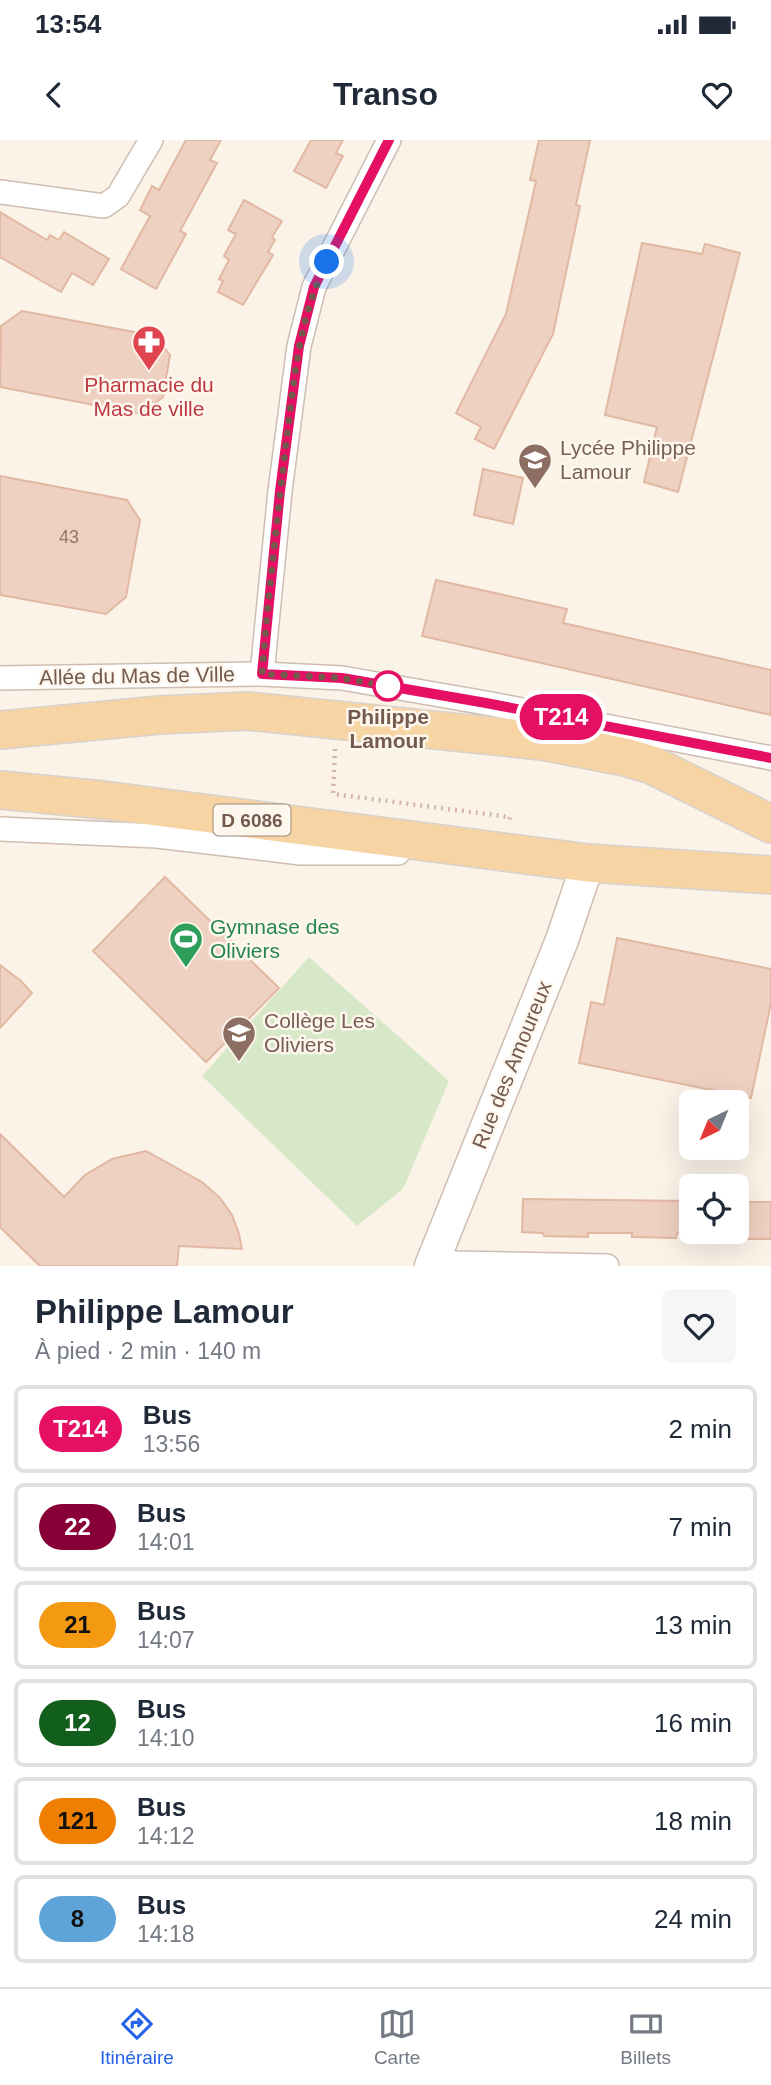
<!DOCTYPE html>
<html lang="fr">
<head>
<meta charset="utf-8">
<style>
  body { margin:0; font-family:Arial,sans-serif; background:#f6f6f7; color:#1f2937; height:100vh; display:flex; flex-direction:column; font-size:26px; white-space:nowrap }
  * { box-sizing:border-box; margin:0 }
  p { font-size:23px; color:#747a83 }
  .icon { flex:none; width:38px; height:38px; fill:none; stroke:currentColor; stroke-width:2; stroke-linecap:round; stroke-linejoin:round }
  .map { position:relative; height:1126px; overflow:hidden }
  .drawer { display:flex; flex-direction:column; background:#fff; flex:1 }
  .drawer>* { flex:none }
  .badge { padding:0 14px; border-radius:23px; font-size:24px; line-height:46px }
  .needle { width:46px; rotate:223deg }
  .buttons { position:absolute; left:679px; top:950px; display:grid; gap:14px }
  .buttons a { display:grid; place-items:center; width:70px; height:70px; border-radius:10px; background:#fff; box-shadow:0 7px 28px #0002; font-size:35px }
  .you { position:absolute; width:35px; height:35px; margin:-18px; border:5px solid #fff; border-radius:50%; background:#1a73e8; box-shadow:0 0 0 10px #1a73e833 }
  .map>.badge { position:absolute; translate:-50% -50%; box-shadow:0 0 0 4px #fff }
  .round { display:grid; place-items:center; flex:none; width:74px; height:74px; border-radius:10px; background:#f6f6f7 }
  .summary { display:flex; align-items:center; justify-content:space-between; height:119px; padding:0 35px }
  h1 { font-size:33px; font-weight:700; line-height:52px }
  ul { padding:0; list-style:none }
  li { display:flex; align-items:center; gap:21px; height:88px; margin:0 14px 10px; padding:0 21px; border:4px solid #e0e1e3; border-radius:10px }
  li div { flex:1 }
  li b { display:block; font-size:26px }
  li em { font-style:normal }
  li .badge { min-width:77px; font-weight:700; text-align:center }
  .status { display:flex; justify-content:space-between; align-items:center; height:49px; padding:0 35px; background:#fff; direction:ltr }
  .status svg { height:19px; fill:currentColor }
  header { display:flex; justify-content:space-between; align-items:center; height:91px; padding:0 35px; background:#fff; font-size:32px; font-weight:700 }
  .menu { display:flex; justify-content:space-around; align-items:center; height:98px; border-top:2px solid #e0e1e3; background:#fff; font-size:19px; color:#747a83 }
  .menu a { display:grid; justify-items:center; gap:4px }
  .menu .on { color:#2563eb }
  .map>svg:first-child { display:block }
  .green { fill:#d6e8c7 }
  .building { fill:#efd1c1; stroke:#e1b8a2; stroke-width:2 }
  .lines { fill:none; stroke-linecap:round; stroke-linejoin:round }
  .street-casing { stroke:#cfbdb1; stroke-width:26 }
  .secondary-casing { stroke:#d1bcaf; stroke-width:35 }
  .primary-casing { stroke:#d8d1cd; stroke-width:40 }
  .path { stroke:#d4b5a4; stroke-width:4.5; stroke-dasharray:2 5; stroke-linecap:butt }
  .street { stroke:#fff; stroke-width:23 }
  .secondary { stroke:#fff; stroke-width:32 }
  .primary { stroke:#f6d4a4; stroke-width:37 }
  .line-casing { stroke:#fff; stroke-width:16 }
  .line { stroke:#e50f63; stroke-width:10 }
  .walk { stroke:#74594d; stroke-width:7; stroke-dasharray:0 12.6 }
  .stop-dot { fill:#fff; stroke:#e50f63; stroke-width:3.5 }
  .labels { text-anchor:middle; stroke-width:5; stroke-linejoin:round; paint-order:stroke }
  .number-label { font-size:18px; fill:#93776a }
  .shield { fill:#fef7ee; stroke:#9d887d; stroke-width:2 }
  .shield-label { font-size:19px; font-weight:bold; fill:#74594d }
  .health-label { font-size:21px; fill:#be3a42; stroke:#fef7ee }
  .education-label { font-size:21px; fill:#785e54; stroke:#fef7ee; text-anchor:start }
  .street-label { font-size:21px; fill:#74594d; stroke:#fef7ee }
  .stop-label { font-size:21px; font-weight:bold; fill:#74594d; stroke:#fef7ee }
  .leisure-label { font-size:21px; fill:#27864d; stroke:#fef7ee; text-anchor:start }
</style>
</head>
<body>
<div class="status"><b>13:54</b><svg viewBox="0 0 49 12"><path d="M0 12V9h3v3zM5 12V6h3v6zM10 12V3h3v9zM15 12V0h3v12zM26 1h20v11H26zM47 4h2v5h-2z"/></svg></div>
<header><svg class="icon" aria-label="back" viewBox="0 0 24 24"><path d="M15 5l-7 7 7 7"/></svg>Transo<svg class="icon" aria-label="heart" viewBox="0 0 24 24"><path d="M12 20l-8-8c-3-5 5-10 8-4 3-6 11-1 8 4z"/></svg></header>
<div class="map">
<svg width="771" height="1126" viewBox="0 0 771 1126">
  <rect width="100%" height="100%" fill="#fbf3e8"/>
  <!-- green -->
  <path class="green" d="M309 817 449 941 403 1049 357 1086 202 936Z"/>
  <!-- building -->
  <g class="building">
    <path d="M186 0H221L210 20 217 23 180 91 186 94 156 149 121 129 150 76 140 70 152 46 159 50Z"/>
    <path d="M311 0H343L336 13 343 16 326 48 294 31Z"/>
    <path d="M539 0H590L576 65 580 66 553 194 494 309 475 299 481 287 456 273 506 174 536 41 530 40Z"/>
    <path d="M244 60 282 81 272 97 275 100 268 112 273 115 243 165 218 152 223 141 219 139 229 120 224 116 236 94 228 90Z"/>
    <path d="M0 72 47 100 50 95 59 100 64 92 109 119 93 145 72 133 61 152 0 117Z"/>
    <path d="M642 103 702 114 705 104 740 113 678 352 644 342 657 287 605 275Z"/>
    <path d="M22 171 155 196 170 215 163 257 141 274 0 247 1 186Z"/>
    <path d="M483 329 523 338 513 384 474 375Z"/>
    <path d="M0 336 127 360 140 380 126 457 106 474 0 455Z"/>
    <path d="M436 440 567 469 563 483 771 530V575L422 496Z"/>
    <path d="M165 737 279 848 206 922 93 811Z"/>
    <path d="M617 798 771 829V863L751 958 579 923 591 862 604 865Z"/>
    <path d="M0 825 21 841 32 853 0 888Z"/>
    <path d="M0 994 64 1057 85 1035 112 1019 146 1011 202 1042 220 1058 232 1075 239 1094 242 1109 179 1106 177 1126H40L0 1087Z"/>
    <path d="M523 1059 691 1061V1094L677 1093 676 1098 632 1097V1093H588V1097L544 1096 543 1093 522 1092Z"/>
    <rect x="737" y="1062" width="34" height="37"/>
  </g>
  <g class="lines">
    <!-- street casing -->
    <g class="street-casing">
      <g id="street">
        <path d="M0 52 104 66 118 56 151 0"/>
        <path d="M262 534 280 351 299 206 314 147 389 0"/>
        <path d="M0 538 262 534 342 538 486 563 771 618"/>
        <path d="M0 689 157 696 301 713H398"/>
        <path d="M435 1116 454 1123 607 1126"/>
      </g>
    </g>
    <!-- secondary casing -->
    <g class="secondary-casing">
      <path id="secondary" d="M431 1126 562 800 588 723"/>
    </g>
    <!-- primary casing -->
    <g class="primary-casing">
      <g id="primary">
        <path d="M0 590 160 575 248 571 542 601 625 617 652 625 771 684"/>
        <path d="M0 650 103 660 588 723 771 735"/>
      </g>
    </g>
    <!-- path -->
    <path class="path" d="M335 609 333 654 510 677 508 683"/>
    <!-- street -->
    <use href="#street" class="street"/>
    <!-- secondary -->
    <use href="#secondary" class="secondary"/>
    <!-- primary -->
    <use href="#primary" class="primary"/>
  </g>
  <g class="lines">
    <!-- line casing -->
    <g class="line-casing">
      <path id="line" d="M389 0 314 147 299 206 280 351 262 534 342 538 486 563 771 618"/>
    </g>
    <!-- line -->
    <use href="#line" class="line"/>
    <!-- walk -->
    <path class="walk" d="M327 122C298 179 294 242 286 304 277 380 268 457 262 534L342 538 390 547 388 546"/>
  </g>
  <!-- icons -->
  <defs>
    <g id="pharmacy-pin" transform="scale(1.75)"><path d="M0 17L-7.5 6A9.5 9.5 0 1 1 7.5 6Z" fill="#e0444e" stroke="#fef7ee"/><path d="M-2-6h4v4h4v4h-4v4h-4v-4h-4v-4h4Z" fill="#fff"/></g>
    <g id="school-pin" transform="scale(1.75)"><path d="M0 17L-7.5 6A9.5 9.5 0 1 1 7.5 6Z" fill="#8d6e63" stroke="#fef7ee"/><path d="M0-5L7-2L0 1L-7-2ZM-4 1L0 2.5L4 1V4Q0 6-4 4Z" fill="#fff"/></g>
    <g id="stadium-pin" transform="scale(1.75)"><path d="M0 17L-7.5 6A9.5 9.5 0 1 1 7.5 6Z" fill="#2e9e5b" stroke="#fef7ee"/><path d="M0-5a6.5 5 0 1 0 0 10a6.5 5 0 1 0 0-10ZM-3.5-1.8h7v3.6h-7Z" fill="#fff"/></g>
  </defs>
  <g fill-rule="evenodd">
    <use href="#pharmacy-pin" x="149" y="202"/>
    <use href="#school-pin" x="535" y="320"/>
    <use href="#stadium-pin" x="186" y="799"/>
    <use href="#school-pin" x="239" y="893"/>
  </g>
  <!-- markers -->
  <circle class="stop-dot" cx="388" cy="546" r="14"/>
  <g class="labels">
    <!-- number labels -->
    <g class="number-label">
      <text x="69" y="403">43</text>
    </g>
    <!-- shield labels -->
    <rect class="shield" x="213.5" y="664.5" width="77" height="31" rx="5"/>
    <g class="shield-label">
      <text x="252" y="687">D 6086</text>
    </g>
    <!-- health labels -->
    <g class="health-label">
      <text x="149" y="252">Pharmacie du<tspan x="149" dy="24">Mas de ville</tspan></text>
    </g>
    <!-- education labels -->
    <g class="education-label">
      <text x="560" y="315">Lycée Philippe<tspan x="560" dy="24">Lamour</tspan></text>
      <text x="264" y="888">Collège Les<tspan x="264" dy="24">Oliviers</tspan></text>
    </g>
    <!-- street labels -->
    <g class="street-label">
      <text transform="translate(137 536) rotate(-1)" y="7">Allée du Mas de Ville</text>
      <text transform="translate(512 925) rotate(-68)" y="7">Rue des Amoureux</text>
    </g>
    <!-- stop labels -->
    <g class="stop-label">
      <text x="388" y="584">Philippe<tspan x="388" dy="24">Lamour</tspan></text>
    </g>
    <!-- leisure labels -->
    <g class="leisure-label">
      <text x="210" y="794">Gymnase des<tspan x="210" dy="24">Oliviers</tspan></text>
    </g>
  </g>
</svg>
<div class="buttons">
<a><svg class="needle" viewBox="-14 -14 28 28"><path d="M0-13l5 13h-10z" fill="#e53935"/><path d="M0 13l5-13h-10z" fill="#747a83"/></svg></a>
<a><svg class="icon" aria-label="locate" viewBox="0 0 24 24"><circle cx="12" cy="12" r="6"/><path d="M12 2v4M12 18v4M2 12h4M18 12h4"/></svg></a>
</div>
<div class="you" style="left:327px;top:122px"></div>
<b class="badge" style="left:561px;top:577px;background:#e50f63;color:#fff">T214</b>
</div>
<section class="drawer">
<div class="summary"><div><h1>Philippe Lamour</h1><p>À pied · 2 min · 140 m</p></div><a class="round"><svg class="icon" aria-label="heart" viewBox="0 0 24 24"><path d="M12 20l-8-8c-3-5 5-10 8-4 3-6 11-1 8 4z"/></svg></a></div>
<ul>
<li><span class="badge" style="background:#e50f63;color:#fff">T214</span><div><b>Bus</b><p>13:56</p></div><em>2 min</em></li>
<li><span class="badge" style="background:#890038;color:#fff">22</span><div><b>Bus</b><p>14:01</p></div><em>7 min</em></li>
<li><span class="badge" style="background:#f49a12;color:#111">21</span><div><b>Bus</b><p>14:07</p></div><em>13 min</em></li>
<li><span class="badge" style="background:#125e1d;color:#fff">12</span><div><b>Bus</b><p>14:10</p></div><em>16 min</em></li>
<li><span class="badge" style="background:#ee7f00;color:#111">121</span><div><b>Bus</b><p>14:12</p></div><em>18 min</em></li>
<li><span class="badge" style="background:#5fa4d9;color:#111">8</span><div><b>Bus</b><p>14:18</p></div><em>24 min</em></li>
</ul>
</section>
<nav class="menu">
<a class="on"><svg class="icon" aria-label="directions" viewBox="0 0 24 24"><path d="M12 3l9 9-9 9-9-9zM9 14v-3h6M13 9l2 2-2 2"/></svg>Itinéraire</a>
<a><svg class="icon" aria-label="map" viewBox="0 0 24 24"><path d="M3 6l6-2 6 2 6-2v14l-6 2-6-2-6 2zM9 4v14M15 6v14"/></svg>Carte</a>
<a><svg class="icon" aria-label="tickets" viewBox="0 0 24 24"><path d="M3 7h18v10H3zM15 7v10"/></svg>Billets</a>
</nav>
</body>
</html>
